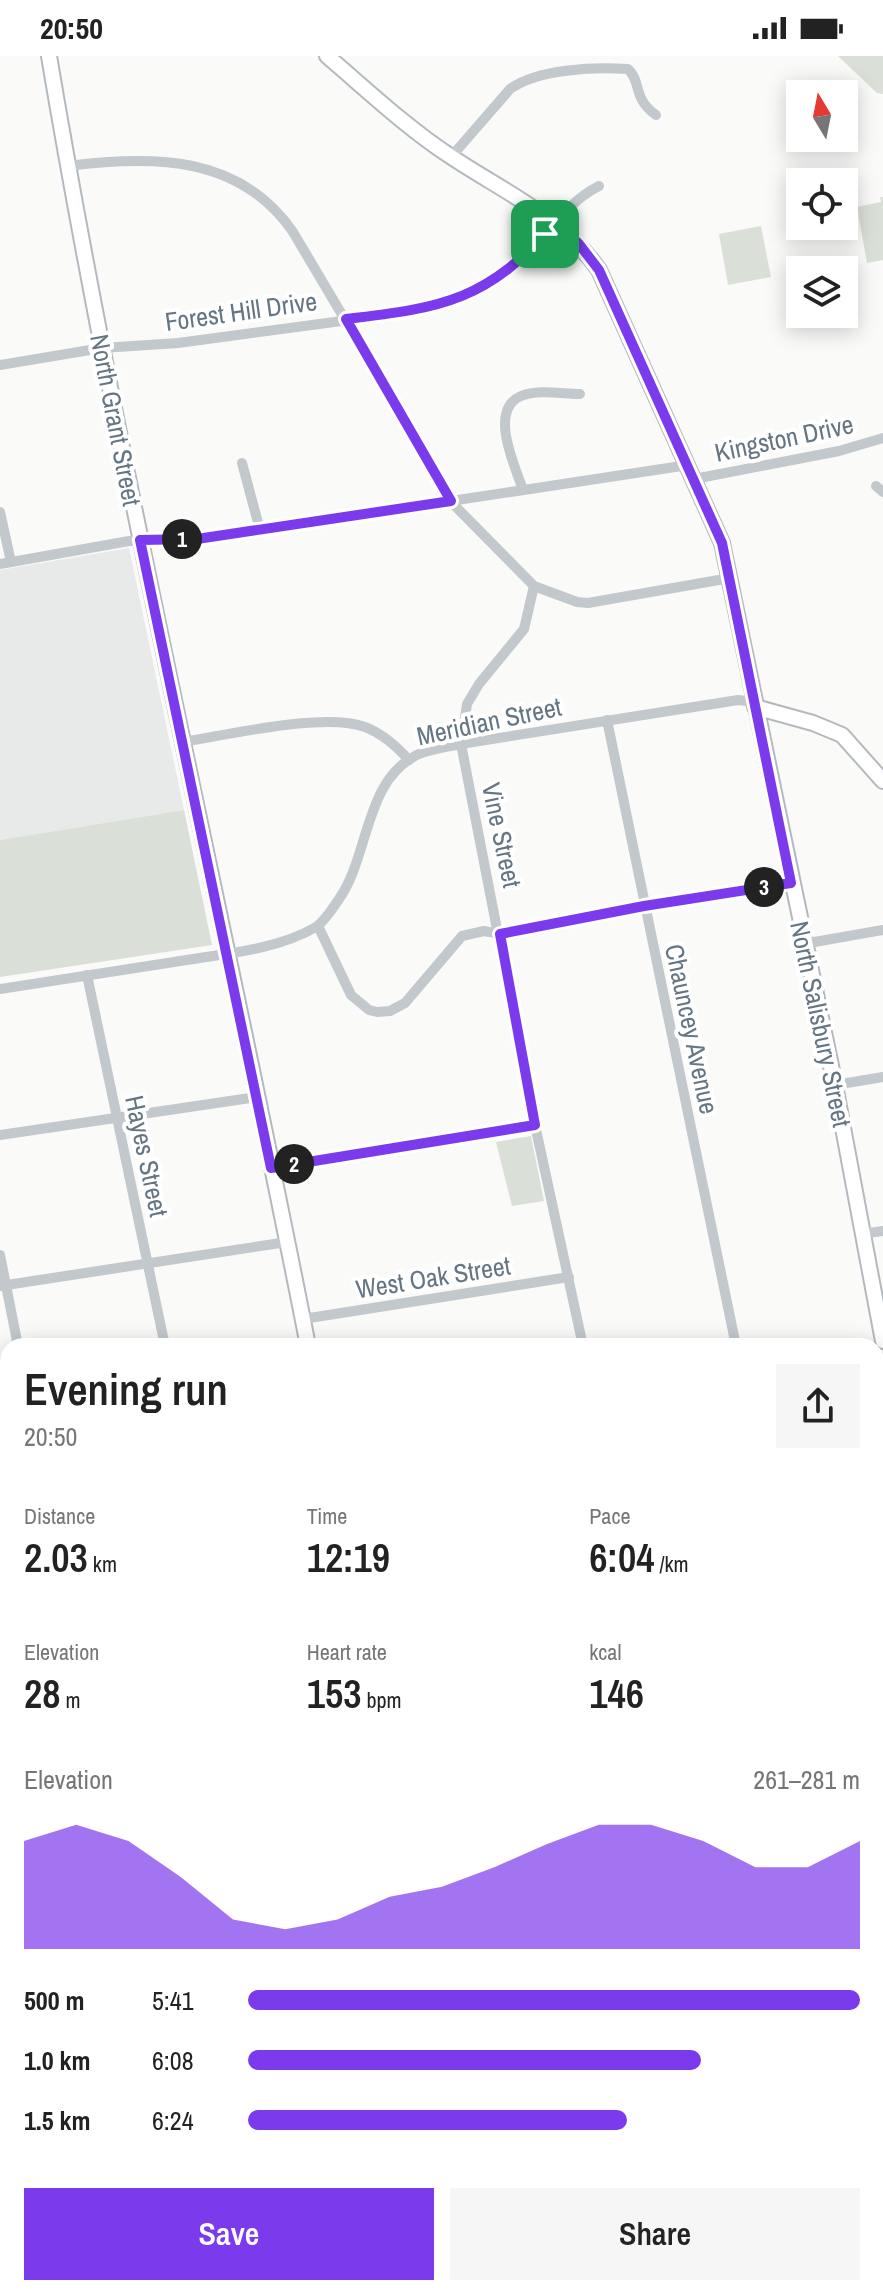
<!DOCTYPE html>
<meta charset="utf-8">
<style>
body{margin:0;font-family:"Archivo Narrow",sans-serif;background:#f6f6f6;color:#222;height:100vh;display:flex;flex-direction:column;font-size:30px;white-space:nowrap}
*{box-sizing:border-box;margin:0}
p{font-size:26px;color:#767676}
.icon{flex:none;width:44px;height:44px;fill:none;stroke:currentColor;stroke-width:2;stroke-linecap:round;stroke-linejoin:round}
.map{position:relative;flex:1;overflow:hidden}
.sheet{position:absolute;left:0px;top:1282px;width:884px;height:958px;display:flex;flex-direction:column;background:#fff;border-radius:24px 24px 0 0;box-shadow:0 4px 20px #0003}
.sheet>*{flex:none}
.needle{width:52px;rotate:350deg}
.fabs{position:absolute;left:786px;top:24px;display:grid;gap:16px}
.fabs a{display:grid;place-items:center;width:72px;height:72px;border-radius:0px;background:#fff;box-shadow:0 4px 20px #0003;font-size:40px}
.pin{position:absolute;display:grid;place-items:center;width:68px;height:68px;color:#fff;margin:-34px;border-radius:16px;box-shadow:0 4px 12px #0006}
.km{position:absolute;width:40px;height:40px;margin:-20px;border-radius:50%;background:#222;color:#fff;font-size:22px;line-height:40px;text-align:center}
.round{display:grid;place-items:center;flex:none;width:84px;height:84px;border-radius:0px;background:#f6f6f6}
.overview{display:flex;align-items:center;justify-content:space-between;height:136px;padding:0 24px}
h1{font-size:44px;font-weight:600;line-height:60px}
.stats{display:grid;grid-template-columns:repeat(3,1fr);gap:12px;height:136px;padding:8px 24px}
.stats div{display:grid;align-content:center}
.stats b{font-size:40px;font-weight:600}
.stats small{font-size:22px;font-weight:400}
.stats p{font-size:22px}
.chart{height:224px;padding:16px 24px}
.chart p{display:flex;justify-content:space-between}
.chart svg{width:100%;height:144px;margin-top:8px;fill:#7c3aed;opacity:.7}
.primary-button{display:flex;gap:16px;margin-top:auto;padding:16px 24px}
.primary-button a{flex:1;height:92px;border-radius:0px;background:#7c3aed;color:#fff;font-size:32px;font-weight:600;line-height:92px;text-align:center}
.primary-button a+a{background:#f6f6f6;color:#222}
ul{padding:0 24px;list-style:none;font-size:26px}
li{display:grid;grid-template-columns:128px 96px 1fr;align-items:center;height:60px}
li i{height:20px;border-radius:10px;background:#7c3aed}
.status{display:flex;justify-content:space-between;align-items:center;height:56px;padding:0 40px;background:#fff;direction:ltr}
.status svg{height:22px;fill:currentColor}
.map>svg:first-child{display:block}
.built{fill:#e8e9e9}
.green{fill:#dadfd7}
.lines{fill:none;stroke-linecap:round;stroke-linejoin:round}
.secondary-casing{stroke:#b3babf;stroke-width:18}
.primary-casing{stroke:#b5babe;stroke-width:20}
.street{stroke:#c3c8cc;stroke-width:10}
.secondary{stroke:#fff;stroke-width:14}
.primary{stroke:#fff;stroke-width:16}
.route-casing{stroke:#fff;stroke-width:16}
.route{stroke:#7c3aed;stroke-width:10}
.labels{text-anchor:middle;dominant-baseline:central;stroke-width:8;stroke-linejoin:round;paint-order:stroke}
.street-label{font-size:26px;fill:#657683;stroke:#fff}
</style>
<div class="status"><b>20:50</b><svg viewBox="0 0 49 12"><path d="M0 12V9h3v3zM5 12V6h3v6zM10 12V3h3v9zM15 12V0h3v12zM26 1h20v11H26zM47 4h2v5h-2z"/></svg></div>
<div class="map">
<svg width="883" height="2239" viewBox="0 0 883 2239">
<rect width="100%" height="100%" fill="#fafaf8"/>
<g class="built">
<polygon points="129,492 184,754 0,784 0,514"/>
<polygon points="8,1484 8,2232 613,2232 614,2239 0,2239 0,1493"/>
</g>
<g class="green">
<polygon points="838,0 883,0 883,38 877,37"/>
<polygon points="880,141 883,141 883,204 867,207 857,151 881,146"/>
<polygon points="761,170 771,221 728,229 719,178"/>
<polygon points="184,754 212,889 0,921 0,784"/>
<polygon points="531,1080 544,1145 512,1150 496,1086"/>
<polygon points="8,1708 8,1893 0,1903 0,1717"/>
<polygon points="8,1903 8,2093 0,2094 0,1911"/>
<polygon points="86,2232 399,2232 400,2239 88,2239"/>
</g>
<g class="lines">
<g class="secondary-casing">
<g id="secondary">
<path d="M49 0C122 433 224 859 308 1290"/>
<path d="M327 0C367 34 406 71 450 100 504 136 561 160 599 214L722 487 835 1029 883 1285"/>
<polyline points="755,651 813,667 842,679 883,725"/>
<polyline points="876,1321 883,1320"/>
<polyline points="0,1382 8,1381"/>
</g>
</g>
<g class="primary-casing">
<g id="primary">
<polyline points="0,1488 8,1495"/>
<polyline points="0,1506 8,1513"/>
<polyline points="876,1839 883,1839"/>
<polyline points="876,1979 883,1978"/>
</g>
</g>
<g class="street">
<path d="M451 101 510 33C538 13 593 11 628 13 642 26 632 42 656 59"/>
<path d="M68 110C153 99 240 99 293 176L456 451 534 530 577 546 588 547 730 522"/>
<path d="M0 309 102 292 178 287 409 256C452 246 495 231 527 199 551 175 567 146 599 130"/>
<polyline points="242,407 260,474"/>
<polyline points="694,423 839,395 883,382"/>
<polyline points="876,430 883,436"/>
<path d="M523 434C515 410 488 354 521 340 538 333 562 338 580 338"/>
<polyline points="0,456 11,506"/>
<polyline points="0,508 129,485 197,483 260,474 688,409"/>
<polyline points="534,530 524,573 479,628 467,648 461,688 535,1069 583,1290"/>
<polyline points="607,664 736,1290"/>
<path d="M182 686C228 679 324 656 365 671 383 678 396 690 409 704"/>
<polyline points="318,870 351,939 369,954 377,956 390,955 405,947 462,880 484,875 500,878 644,850 791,827"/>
<polyline points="803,888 883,874"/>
<polyline points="87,919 165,1290"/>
<path d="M0 933C58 924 116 915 174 906 220 898 275 895 316 871 325 865 333 852 339 843 370 799 364 723 419 698 432 693 447 691 461 688L738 644 747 645 755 651"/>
<polyline points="835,1029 883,1021"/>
<polyline points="0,1079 257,1041"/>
<polyline points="271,1112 535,1069"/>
<polyline points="862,1178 883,1175"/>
<polyline points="0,1199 18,1290"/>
<polyline points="0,1230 287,1186"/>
<polyline points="303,1263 569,1221"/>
<polyline points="876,1477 883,1476"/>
<polyline points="876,1635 883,1634"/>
<polyline points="876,2098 883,2124"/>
<polyline points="65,2232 69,2239"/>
<polyline points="484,2232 485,2239"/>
<polyline points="626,2232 627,2239"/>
<polyline points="773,2232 774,2239"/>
<polyline points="18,2239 58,2232"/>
</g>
<use href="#secondary" class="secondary"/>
<use href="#primary" class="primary"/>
</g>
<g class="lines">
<g class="route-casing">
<path id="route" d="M555 166 579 188 599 214 722 487 791 827 644 850 500 878 535 1069 271 1112 140 484 197 483 451 445 346 263C443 252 490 244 555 166Z"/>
</g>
<use href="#route" class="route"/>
</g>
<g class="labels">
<g class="street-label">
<text transform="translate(241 255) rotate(-8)">Forest Hill Drive</text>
<text transform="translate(116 364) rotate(79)">North Grant Street</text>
<text transform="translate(784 382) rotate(-12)">Kingston Drive</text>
<text transform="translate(489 665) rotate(-12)">Meridian Street</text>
<text transform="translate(502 779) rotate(78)">Vine Street</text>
<text transform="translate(821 968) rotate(78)">North Salisbury Street</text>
<text transform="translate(692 973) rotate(78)">Chauncey Avenue</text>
<text transform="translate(147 1100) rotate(78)">Hayes Street</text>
<text transform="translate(433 1221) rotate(-9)">West Oak Street</text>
</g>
</g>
</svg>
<div class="fabs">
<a><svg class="needle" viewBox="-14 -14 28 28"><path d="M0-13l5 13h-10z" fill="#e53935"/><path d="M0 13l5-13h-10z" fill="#767676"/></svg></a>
<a><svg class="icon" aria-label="locate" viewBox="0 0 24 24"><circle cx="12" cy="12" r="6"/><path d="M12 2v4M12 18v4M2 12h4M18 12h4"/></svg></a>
<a><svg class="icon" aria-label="layers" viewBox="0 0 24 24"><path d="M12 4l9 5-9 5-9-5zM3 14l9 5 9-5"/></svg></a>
</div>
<div class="pin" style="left:545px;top:178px;background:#1e9e55"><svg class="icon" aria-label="arrive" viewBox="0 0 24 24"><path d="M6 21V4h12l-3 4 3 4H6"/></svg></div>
<b class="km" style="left:182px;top:483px">1</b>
<b class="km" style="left:294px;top:1108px">2</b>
<b class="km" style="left:764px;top:831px">3</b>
<section class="sheet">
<div class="overview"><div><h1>Evening run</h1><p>20:50</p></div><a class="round"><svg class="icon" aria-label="share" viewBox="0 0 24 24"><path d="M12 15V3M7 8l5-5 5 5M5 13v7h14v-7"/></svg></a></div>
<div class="stats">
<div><p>Distance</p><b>2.03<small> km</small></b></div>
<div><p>Time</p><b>12:19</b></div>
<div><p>Pace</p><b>6:04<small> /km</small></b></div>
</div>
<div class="stats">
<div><p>Elevation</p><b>28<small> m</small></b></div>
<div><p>Heart rate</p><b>153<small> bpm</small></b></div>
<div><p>kcal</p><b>146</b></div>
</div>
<div class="chart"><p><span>Elevation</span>261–281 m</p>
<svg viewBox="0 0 160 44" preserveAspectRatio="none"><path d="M0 44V11L10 6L20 11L30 22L40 35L50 38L60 35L70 28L80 25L90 19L100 12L110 6L120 6L130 11L140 19L150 19L160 11V44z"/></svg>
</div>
<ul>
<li><b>500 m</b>5:41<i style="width:100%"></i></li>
<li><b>1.0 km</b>6:08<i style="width:74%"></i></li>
<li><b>1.5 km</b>6:24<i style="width:62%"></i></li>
</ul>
<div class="primary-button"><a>Save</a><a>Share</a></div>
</section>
</div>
